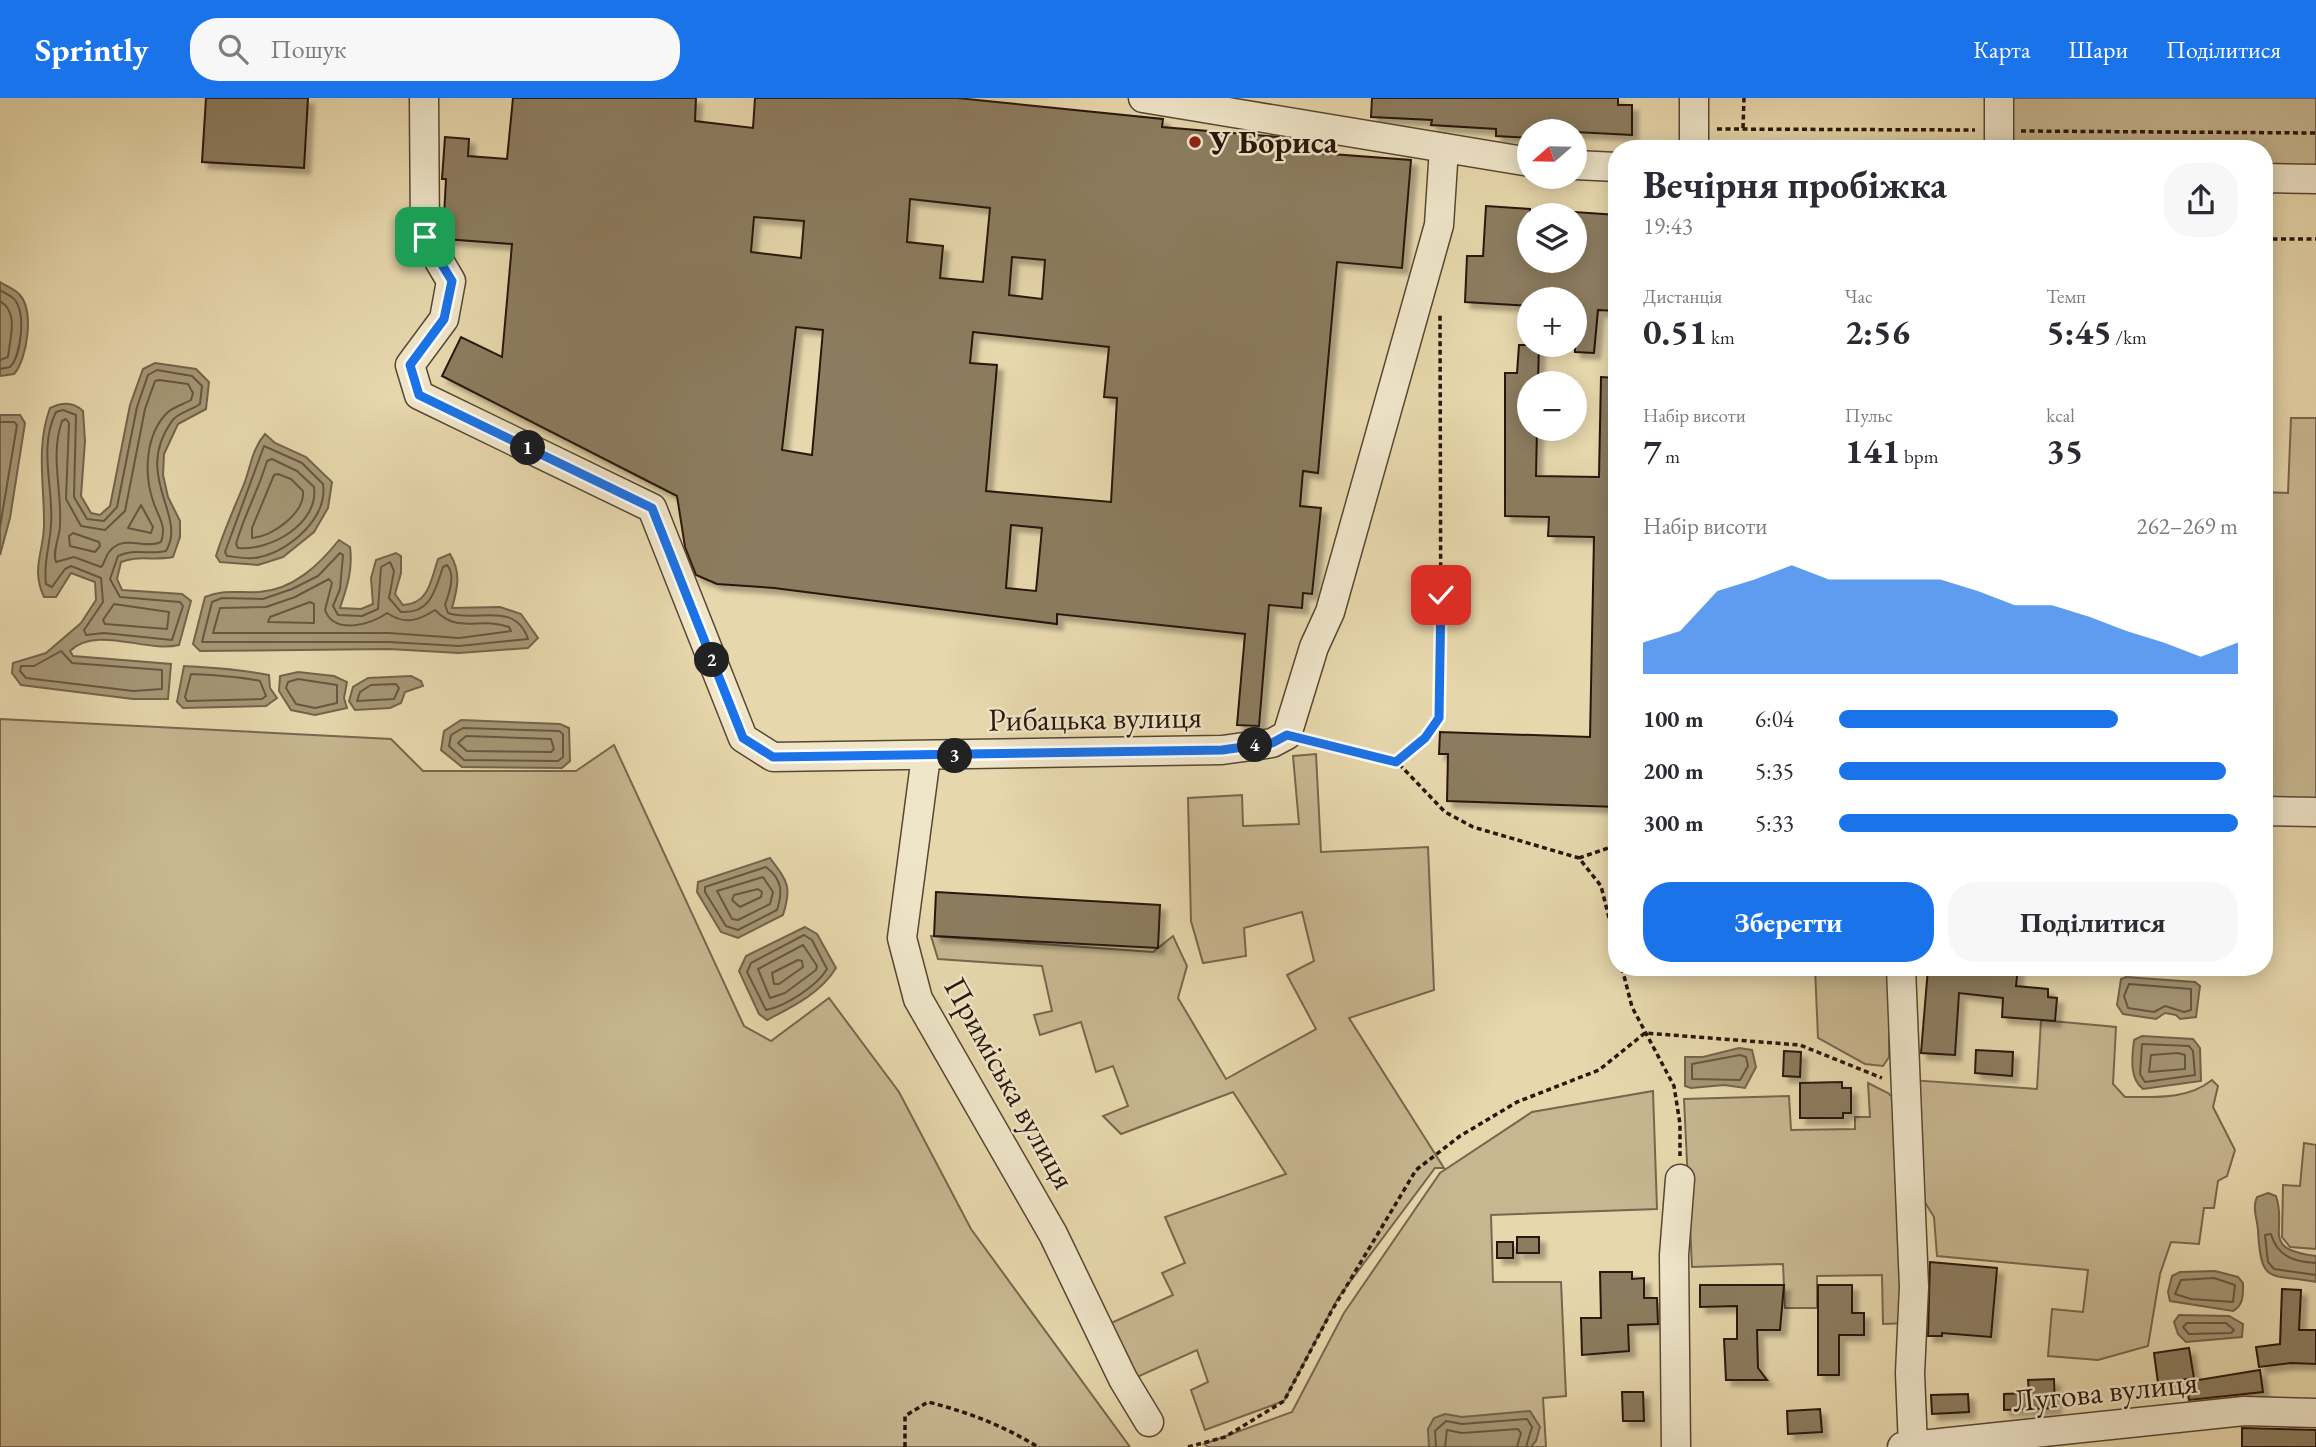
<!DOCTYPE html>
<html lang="uk">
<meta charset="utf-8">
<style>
body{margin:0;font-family:"EB Garamond",serif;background:#f7f7f7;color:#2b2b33;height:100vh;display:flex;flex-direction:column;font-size:26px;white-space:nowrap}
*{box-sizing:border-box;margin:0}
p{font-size:23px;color:#7c7c81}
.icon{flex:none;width:38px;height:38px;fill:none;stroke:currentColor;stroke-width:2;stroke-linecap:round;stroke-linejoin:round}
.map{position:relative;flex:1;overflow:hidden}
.panel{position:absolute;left:1608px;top:42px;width:665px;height:836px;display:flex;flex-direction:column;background:#fff;border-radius:28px;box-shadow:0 4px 18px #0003}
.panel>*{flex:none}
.needle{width:46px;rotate:250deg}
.buttons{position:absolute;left:1517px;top:21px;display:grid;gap:14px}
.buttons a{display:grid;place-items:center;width:70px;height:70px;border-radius:50%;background:#fff;box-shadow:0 4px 18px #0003;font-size:35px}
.pin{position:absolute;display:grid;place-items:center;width:60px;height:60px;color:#fff;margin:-30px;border-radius:14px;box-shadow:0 4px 10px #0006}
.km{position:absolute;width:35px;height:35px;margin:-18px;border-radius:50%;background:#222;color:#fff;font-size:19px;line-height:35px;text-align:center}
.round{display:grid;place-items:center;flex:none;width:74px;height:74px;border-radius:28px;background:#f7f7f7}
.summary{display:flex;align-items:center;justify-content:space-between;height:119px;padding:0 35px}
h1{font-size:38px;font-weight:700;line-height:52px}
.metrics{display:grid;grid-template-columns:repeat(3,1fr);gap:10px;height:119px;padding:7px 35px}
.metrics div{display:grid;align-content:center}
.metrics b{font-size:35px;font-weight:700}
.metrics small{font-size:19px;font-weight:400}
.metrics p{font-size:19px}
.chart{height:196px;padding:14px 35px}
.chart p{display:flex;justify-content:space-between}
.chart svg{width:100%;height:126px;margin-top:7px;fill:#1a73e8;opacity:.7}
.cta{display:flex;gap:14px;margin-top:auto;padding:14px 35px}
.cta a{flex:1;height:80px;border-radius:28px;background:#1a73e8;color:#fff;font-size:28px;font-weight:700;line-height:80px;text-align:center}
.cta a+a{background:#f7f7f7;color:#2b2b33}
ul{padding:0 35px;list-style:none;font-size:23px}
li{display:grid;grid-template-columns:112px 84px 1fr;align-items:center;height:52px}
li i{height:18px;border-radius:9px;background:#1a73e8}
header{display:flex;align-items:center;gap:42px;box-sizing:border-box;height:98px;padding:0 35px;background:#1a73e8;color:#fff}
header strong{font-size:33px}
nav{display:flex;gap:38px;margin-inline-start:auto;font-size:24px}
.search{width:490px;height:63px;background:#f7f7f7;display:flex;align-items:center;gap:18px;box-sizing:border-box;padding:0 24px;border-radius:28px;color:#7c7c81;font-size:26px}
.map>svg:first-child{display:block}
.green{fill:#c7b690;stroke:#78664d;stroke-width:2}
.water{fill:#a69675;stroke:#74634a;stroke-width:2}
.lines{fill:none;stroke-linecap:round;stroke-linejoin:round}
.shore{stroke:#685640;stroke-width:2}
.building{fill:#8c7b5e;stroke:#29170a;stroke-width:2;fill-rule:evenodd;filter:url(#shadow)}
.minor-casing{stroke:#584732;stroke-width:31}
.path{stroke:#29170a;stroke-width:3.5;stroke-dasharray:5 3.5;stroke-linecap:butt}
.minor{stroke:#efe5c9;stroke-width:28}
.route-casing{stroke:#fff;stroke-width:14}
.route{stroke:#1a73e8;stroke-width:9}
.poi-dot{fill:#8f2418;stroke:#efe5c9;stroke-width:2.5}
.labels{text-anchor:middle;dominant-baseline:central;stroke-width:5;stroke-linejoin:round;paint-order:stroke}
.poi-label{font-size:32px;font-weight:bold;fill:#29170a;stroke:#efe5c9;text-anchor:start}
.street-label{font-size:32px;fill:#29170a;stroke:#efe5c9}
</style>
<header>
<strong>Sprintly</strong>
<div class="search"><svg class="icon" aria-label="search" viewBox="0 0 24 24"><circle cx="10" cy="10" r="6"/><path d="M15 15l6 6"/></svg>Пошук</div>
<nav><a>Карта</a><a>Шари</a><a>Поділитися</a></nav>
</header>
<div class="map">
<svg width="2316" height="1349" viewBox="0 0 2316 1349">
<defs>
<filter id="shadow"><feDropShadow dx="6" dy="6" stdDeviation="2" flood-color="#0004"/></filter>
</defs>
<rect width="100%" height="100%" fill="#e7d7ac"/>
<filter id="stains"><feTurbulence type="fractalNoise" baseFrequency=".00286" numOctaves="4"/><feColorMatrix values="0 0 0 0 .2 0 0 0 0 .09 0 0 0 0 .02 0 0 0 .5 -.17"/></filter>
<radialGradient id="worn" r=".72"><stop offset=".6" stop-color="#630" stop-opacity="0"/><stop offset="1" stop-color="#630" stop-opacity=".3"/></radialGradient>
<g class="green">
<polygon points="1999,0 2316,0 2316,81 2265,80 2264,51 1999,51"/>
<polygon points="2291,320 2316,320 2316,706 2265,705 2264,394 2288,395"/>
<polygon points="0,621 391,641 423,673 576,673 614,647 744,928 771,943 829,900 899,994 971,1131 1130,1349 0,1349"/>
<polygon points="1316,656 1321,754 1428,749 1434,892 1349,920 1444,1070 1435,1070 1338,1200 1284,1303 1205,1332 1191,1292 1208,1284 1197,1252 1135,1280 1109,1226 1173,1197 1162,1175 1185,1165 1165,1119 1286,1076 1233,994 1121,1036 1103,1018 1128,1008 1113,968 1096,974 1081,924 1040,937 1034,917 1052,913 1042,868 938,861 931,838 1153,854 1173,838 1187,868 1178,900 1226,981 1316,931 1287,877 1314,863 1302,814 1244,830 1246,858 1203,865 1191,823 1188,700 1242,697 1243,728 1299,726 1293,658"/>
<polygon points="1815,870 1889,870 1889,959 1883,968 1865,966 1818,940"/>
<path d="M2041 922 2116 929 2113 986 2125 999C2155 999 2187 1002 2212 982L2218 988 2213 1009 2235 1052 2227 1078 2218 1083 2214 1110H2204L2199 1146 2171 1144 2160 1176 2148 1248 2098 1262 2048 1258 2052 1211 2083 1214 2088 1172 1937 1158 1934 1119 1921 1098 1911 982 2037 991Z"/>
<polygon points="1868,985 1888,995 1900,1006 1908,1225 1883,1226 1882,1177 1817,1178 1817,1210 1785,1210 1783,1166 1692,1169 1684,1001 1789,998 1791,1032 1855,1031 1855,1019 1870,1019"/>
<polygon points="1653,993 1657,1111 1491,1117 1493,1184 1561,1184 1566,1298 1543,1300 1546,1349 1208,1349 1204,1346 1292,1314 1344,1215 1440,1075 1532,1014"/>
<polygon points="2304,1045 2316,1047 2316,1151 2290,1149 2282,1139 2283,1087 2300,1088"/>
</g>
<g class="water">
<path d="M0 184C6 188 15 191 19 196 35 212 27 262 14 276L0 278Z"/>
<path d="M155 265 196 271 209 284 206 311 178 326 164 356 163 377 168 399 180 423V439L173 459C153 463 137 457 121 464L117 481 122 492 182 496 191 503 179 547C147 555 96 527 70 553L73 558 171 566 168 601H133L21 587 12 575 13 565 46 555 81 525 96 502 95 484 71 475 56 499H44C30 469 45 453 44 424 44 384 36 348 50 310 62 304 73 303 83 313L85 343 81 398 91 415 100 417 110 408 130 307 143 271Z"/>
<polygon points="0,317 20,317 25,325 10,420 0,457"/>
<path d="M265 336 275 345 306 359 332 384 328 410 314 434 283 459 258 467 220 464 216 458C224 432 234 411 244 386 251 368 252 351 265 336Z"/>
<path d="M339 442 350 449C353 472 347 489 340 510L361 511 373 506 371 480 376 462 396 455 401 458V475L395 496 403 507C429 506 431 482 438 461L450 456C461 474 458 489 452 510L500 509 521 516 538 540 528 550 459 555 389 551 200 553 193 546 205 499C224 491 239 495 259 494 293 492 319 467 339 442Z"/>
<path d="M184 568C213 570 240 571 269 577L270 590 277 600 266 608 183 610 177 604Z"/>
<polygon points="298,574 334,578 347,584 344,600 347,610 315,617 291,612 279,593 280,578"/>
<polygon points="411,578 421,583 423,588 405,594 401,605 390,610 355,612 349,603 353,589 368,580"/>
<polygon points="461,622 560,626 569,630 570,663 562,670 462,669 441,652 444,633"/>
<path d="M770 760C788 784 792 789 783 817L738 840 721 834 697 794 698 784Z"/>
<path d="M805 829 817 836 836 870C821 895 792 909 767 922L759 916 739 873 746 858Z"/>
<polygon points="2126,879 2195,884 2200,888 2196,919 2180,921 2176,917 2165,915 2156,921 2123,916 2117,907 2121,881"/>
<path d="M2142 938 2193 941 2200 950 2201 983 2143 991C2129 980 2132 959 2134 942Z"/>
<polygon points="1739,950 1752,952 1756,969 1745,990 1724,987 1691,990 1685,988 1685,959 1703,959"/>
<path d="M2268 1095 2276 1098C2288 1132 2259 1151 2316 1158V1184C2269 1175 2261 1188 2258 1132 2257 1120 2252 1110 2257 1099Z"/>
<path d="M2215 1173 2238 1179 2243 1185C2243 1196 2244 1207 2233 1213L2170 1203 2168 1194 2172 1178 2180 1174Z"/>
<polygon points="2179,1217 2229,1218 2243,1226 2242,1239 2186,1244 2178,1236 2174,1224"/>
<polygon points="1530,1313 1540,1329 1536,1343 1531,1349 1429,1349 1428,1331 1434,1320 1445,1316 1462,1319"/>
</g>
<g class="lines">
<g class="shore">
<path d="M0 192C4 195 12 198 15 202 26 216 21 258 10 269L0 271"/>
<path d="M0 203C19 214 10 240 8 259L0 262"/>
<path d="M157 272 192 278 202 288 200 306C192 312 177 315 172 323 132 379 188 417 166 453 148 457 135 450 118 458L110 481 120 499 180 504 183 508 172 542 104 535 86 537 84 532 103 504 101 480 71 468 65 471 52 489 46 486C43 464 50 448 51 427 54 390 38 350 56 314L63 312 76 317 74 399 87 421 104 423 117 409 137 309 148 277Z"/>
<path d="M159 282 188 286 193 295 191 302C184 306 173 309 167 315 145 337 144 376 153 403 158 419 167 427 161 444 144 452 124 435 109 454 105 459 105 465 101 469L74 459 56 464C52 453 60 439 60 427 62 392 50 357 62 323L66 321 69 325 66 401 81 428 105 432 125 413 145 311 155 283Z"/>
<polyline points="0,324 14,324 17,327 0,429"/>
<path d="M264 348 302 365 323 386C328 419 291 452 260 459 250 462 237 459 227 458L225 454Z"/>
<path d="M272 361 297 373 314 389C319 426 270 453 238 450L236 446C244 417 259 391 267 363Z"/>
<path d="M278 376 291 381 303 393C305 415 272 439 252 440V430L274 377Z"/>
<polygon points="141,407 153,429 151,435 128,430"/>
<polygon points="73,435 99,444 100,448 95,454 70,448 69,438"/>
<path d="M340 455 343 457 340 491 333 508 338 517 362 518 378 511 381 469 390 464 394 473 389 500 401 514C431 516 435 492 443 469L447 467C456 477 449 495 445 507L448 515C476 525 515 502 528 541L459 548 389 544H202L212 504 222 500 263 501 292 491 318 478Z"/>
<path d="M329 481 332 485 325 512C334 537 371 527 387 515 405 527 418 523 435 512 459 537 479 518 509 529L511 533 459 540 389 535H213L220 510 266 509 295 499Z"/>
<polygon points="310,504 314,506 314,525 268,524 270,519"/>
<polygon points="114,506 169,514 167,531 105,526 103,522"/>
<polygon points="61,553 72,565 162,572 162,591 133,593 26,580 20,573 21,568 34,568"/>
<path d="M191 576C215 577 237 578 260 583L266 598 262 601 187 603 185 599Z"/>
<polygon points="298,581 337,587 337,605 315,610 296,606 286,590 288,584"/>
<polygon points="396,586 399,590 394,601 357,603 360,594 371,587"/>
<polygon points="463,630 559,633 563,636 563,659 558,663 464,662 449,648 451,637"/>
<polygon points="466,638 551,641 554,651 551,654 467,653 458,645"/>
<path d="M766 769C782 781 783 794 777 812L738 832 726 828 705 794V789Z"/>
<polygon points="763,779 773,794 770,806 738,822 732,821 717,793"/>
<polygon points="758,791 762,794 761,799 740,809 732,802 734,797"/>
<path d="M804 837 812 842 827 871C817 888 786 908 766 912L747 874 751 865Z"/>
<polygon points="803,847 817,868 816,872 785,895 770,900 758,871"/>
<polygon points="798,862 802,863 803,869 779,886 774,886 772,875"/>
<polygon points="2129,886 2191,891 2191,912 2184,914 2165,908 2154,914 2128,910 2124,898"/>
<polygon points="2142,946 2189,948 2193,953 2195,977 2145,984 2140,976"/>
<polygon points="2178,955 2185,957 2185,971 2149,974 2151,957"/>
<polygon points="1740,957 1746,959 1748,968 1740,982 1692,981 1692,966"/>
<path d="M2316 1165C2294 1164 2277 1158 2271 1136L2265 1137 2268 1164 2274 1171 2316 1177"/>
<polygon points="2214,1180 2235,1187 2233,1204 2191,1201 2175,1196 2181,1182"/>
<polygon points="2187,1225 2226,1225 2234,1232 2231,1235 2189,1236 2183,1229"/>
<polyline points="1436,1349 1435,1333 1446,1323 1462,1326 1527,1321 1532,1329 1526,1349"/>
<polyline points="1445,1349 1447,1332 1462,1335 1518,1331 1521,1335 1517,1349"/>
</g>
</g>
<g class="building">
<polygon points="206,0 308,0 304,70 202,64"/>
<path d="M513 0H696L695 23 753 30 755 0H957L1163 21 1162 29 1279 39 1278 52 1411 62 1402 170 1337 164 1318 375 1303 373 1300 408 1321 410 1312 496 1303 495 1302 510 1269 507 1259 628 1237 627 1245 536 1057 516V526L774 490 717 486 696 477 685 449 677 398 442 278 461 239 502 259 512 146 445 141 443 136 446 81H442L445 39 469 41 468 58 507 61ZM910 101 990 110 983 184 940 180 943 148 907 144ZM754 119 804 123 801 160 751 154ZM1012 159 1045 162 1042 201 1009 197ZM796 229 823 232 812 357 782 352ZM973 234 1109 249 1104 299 1117 300 1111 404 986 393 997 267 970 265ZM1011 427 1042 430 1036 493 1006 490Z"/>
<polygon points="1372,0 1618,0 1618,7 1632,7 1632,37 1536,32 1530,33 1530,40 1496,38 1496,31 1431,27 1432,22 1371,19"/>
<polygon points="1486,108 1530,111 1530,163 1575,164 1575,114 1617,117 1617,213 1598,212 1594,255 1575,254 1575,201 1530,201 1530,208 1465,204 1467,158 1483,158"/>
<polygon points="1519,247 1539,247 1538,285 1530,285 1530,331 1537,331 1536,378 1599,379 1601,279 1617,280 1617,709 1447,703 1448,656 1439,656 1440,634 1590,639 1594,439 1548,438 1549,419 1505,418 1505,275 1517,275"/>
<polygon points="936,794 1160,807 1158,850 934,838"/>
<polygon points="1928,870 2018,870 2016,888 2048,891 2048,899 2057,900 2055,923 2002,919 2003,900 1959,895 1955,957 1921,955"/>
<polygon points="1976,952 2013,954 2012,978 1975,975"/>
<polygon points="1784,953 1801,954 1800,979 1783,978"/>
<polygon points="1842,984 1842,990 1851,990 1851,1015 1843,1015 1843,1020 1800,1020 1800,985"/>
<rect x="1517" y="1139" width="22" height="16"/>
<rect x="1497" y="1144" width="16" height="16"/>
<polygon points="1930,1164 1997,1170 1991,1239 1942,1235 1942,1238 1928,1238"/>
<polygon points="1600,1174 1632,1174 1632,1181 1644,1180 1644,1200 1657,1200 1658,1226 1628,1227 1629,1253 1582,1257 1581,1220 1601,1220"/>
<polygon points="1700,1187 1784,1187 1780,1232 1757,1232 1758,1270 1767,1282 1726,1282 1724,1241 1737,1241 1737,1208 1700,1209"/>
<polygon points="1818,1187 1852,1187 1852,1215 1864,1215 1864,1237 1839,1237 1839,1277 1818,1277"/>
<polygon points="2282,1191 2301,1192 2299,1232 2316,1232 2316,1266 2291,1265 2259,1269 2256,1249 2280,1246"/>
<polygon points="2189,1250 2194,1280 2158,1285 2154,1255"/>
<polygon points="2260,1272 2263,1294 2189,1302 2186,1284"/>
<polygon points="2054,1281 2055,1310 2004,1312 2004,1296 2029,1295 2028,1282"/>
<polygon points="1622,1294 1643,1294 1644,1323 1623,1323"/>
<polygon points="1968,1296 1969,1314 1932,1316 1931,1297"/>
<polygon points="1820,1311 1822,1334 1788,1336 1787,1313"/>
<polygon points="2242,1330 2316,1332 2316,1349 2242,1349"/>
</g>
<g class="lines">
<g class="minor-casing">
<g id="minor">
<polyline points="424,0 425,139 451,183 444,221 410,267 419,297 652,410 743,640 773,659 1222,652 1272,645 1287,637 1314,549 1330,514 1439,127 1444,50"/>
<polyline points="1143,0 1530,64"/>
<polyline points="1694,51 1694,0"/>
<polyline points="1999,51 1999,0"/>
<polyline points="1575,67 1617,69"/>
<polyline points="2264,80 2316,81"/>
<polyline points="926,658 902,840 918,901 1053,1136 1123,1281 1149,1324"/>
<polyline points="2264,713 2316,714"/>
<polyline points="1901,870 1914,1189 1910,1275 1913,1349"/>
<polyline points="1676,1349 1674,1157 1680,1081"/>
<polyline points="1902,1349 2244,1313 2316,1315"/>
</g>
</g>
<g class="path">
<polyline points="1743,30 1744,0"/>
<polyline points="1717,31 1975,32"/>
<polyline points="2021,33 2316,35"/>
<polyline points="2264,141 2316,141"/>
<polyline points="1309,642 1398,665 1445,714 1473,729 1579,760 1601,788 1617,852"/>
<polyline points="1396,664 1432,632 1441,607 1440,216"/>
<polyline points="1579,760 1617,747"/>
<polyline points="1622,870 1632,909 1674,988 1680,1026 1680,1058"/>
<path d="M905 1349V1318L928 1304C968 1314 1004 1328 1038 1349"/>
<polyline points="1188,1349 1225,1339 1284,1303 1331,1214 1416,1072 1460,1038 1517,1004 1599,972 1645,935 1800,947 1882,980"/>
</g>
<use href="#minor" class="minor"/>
</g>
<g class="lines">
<g class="route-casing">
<polyline id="route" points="425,139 452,183 444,221 410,267 419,297 652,410 743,640 773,659 1222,652 1272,645 1287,637 1396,664 1425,640 1439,620 1441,497"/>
</g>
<use href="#route" class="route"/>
</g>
<circle class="poi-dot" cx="1195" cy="44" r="7"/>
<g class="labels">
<g class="poi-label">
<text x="1209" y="44">У Бориса</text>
</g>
<g class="street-label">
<text transform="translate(1095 620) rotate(-1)">Рибацька вулиця</text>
<text transform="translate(1010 985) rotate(61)">Приміська вулиця</text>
<text transform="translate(2105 1293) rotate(-6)">Лугова вулиця</text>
</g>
</g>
<rect width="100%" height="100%" filter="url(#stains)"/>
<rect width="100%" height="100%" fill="url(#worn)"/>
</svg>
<div class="buttons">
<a><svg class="needle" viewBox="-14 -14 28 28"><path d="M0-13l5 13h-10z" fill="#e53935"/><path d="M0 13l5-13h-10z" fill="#7c7c81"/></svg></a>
<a><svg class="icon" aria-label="layers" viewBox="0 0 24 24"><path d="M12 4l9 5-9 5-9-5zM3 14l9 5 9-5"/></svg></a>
<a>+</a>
<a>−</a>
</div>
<div class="pin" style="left:425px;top:139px;background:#1e9e55"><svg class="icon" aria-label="arrive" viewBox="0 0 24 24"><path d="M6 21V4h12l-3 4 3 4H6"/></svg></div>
<div class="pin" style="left:1441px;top:497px;background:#d93025"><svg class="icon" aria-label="check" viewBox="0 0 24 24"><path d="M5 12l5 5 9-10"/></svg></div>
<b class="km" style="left:528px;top:350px">1</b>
<b class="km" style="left:712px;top:562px">2</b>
<b class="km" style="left:955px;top:658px">3</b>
<b class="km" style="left:1255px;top:647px">4</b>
<section class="panel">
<div class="summary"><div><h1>Вечірня пробіжка</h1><p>19:43</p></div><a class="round"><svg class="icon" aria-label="share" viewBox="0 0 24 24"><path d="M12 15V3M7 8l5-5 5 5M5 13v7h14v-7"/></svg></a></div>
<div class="metrics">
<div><p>Дистанція</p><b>0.51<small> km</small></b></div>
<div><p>Час</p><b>2:56</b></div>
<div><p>Темп</p><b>5:45<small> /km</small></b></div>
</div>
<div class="metrics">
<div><p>Набір висоти</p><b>7<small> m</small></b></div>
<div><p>Пульс</p><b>141<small> bpm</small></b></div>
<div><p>kcal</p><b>35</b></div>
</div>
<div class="chart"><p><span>Набір висоти</span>262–269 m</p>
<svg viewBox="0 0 160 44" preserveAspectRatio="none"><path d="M0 44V33L10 29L20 15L30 11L40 6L50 11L60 11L70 11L80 11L90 15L100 20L110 20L120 24L130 29L140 33L150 38L160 33V44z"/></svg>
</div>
<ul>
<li><b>100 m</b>6:04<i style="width:70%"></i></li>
<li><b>200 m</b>5:35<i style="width:97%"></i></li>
<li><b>300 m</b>5:33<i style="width:100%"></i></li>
</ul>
<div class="cta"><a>Зберегти</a><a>Поділитися</a></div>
</section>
</div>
